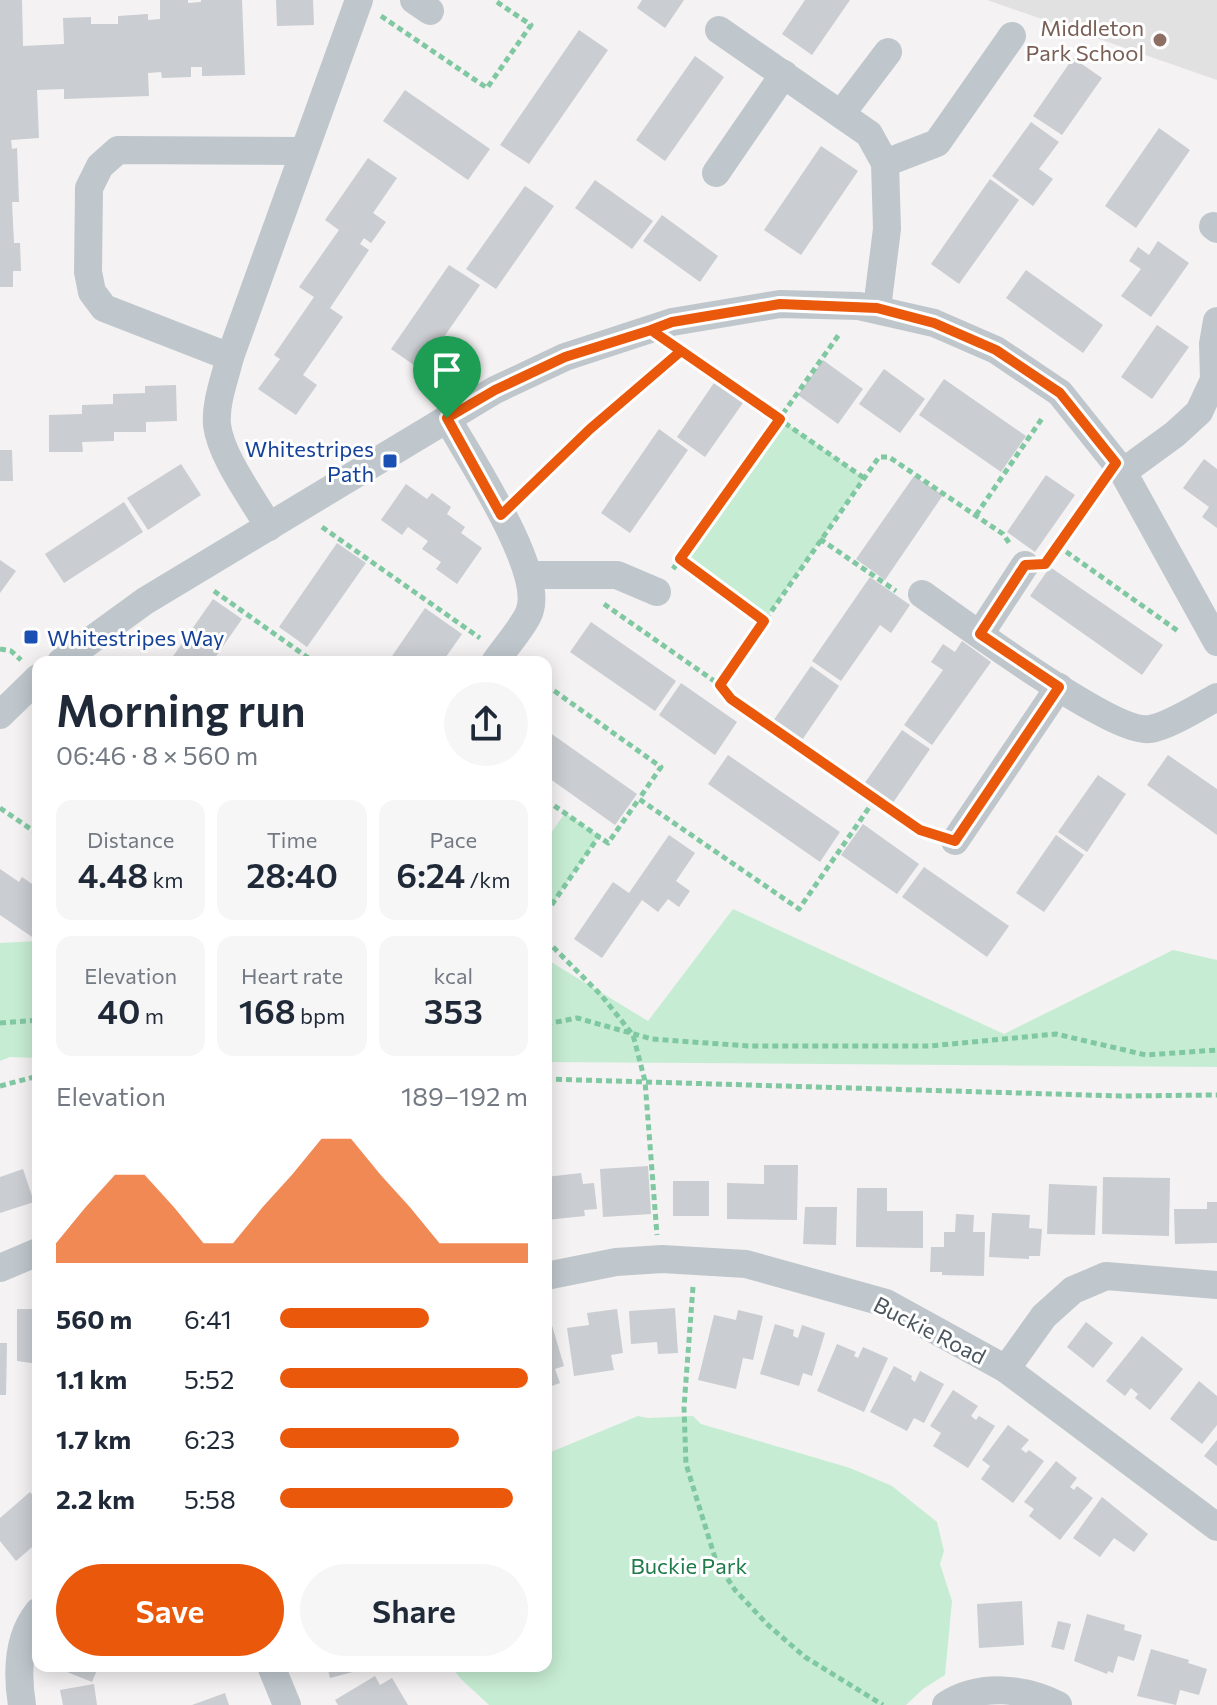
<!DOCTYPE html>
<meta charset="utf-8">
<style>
body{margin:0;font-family:Commissioner,sans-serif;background:#f6f6f7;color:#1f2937;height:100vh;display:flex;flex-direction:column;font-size:30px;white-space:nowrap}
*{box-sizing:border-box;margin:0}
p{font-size:26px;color:#747a83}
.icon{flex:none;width:44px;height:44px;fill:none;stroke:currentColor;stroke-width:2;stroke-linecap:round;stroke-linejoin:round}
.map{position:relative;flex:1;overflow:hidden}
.details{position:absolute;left:32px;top:656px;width:520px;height:1016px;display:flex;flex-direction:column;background:#fff;border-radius:16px;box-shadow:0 4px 20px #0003}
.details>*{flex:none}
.pin{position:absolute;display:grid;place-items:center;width:68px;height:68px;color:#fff;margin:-82px -34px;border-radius:50% 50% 50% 0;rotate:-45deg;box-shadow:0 0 8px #0007}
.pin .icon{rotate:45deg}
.round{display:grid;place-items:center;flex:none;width:84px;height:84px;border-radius:42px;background:#f6f6f7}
.summary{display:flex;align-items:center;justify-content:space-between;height:136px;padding:0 24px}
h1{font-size:44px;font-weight:600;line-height:60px}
.figures{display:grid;grid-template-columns:repeat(3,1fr);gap:12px;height:136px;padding:8px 24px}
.figures div{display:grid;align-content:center;border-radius:16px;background:#f6f6f7;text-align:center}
.figures b{font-size:34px;font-weight:600}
.figures small{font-size:22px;font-weight:400}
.figures p{font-size:22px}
.chart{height:224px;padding:16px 24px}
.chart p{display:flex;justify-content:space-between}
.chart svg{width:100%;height:144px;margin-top:8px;fill:#ea580c;opacity:.7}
.primary-button{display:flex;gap:16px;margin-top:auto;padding:16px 24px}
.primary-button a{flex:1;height:92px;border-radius:48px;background:#ea580c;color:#fff;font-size:32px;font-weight:600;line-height:92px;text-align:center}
.primary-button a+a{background:#f6f6f7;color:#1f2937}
ul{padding:0 24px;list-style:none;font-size:26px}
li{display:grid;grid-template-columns:128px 96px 1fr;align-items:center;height:60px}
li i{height:20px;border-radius:10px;background:#ea580c}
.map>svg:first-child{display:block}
.education{fill:#e2e1e2}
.green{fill:#c6edd3}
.building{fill:#cacdd1}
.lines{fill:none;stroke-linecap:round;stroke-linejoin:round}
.path{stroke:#80c8a2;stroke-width:5;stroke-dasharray:6 4;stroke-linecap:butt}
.street{stroke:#bfc7cd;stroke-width:28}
.route-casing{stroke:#fff;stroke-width:16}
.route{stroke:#ea580c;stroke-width:10}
.education-dot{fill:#8d6e63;stroke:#fff;stroke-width:3}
.transit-dot{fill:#1a4fb4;stroke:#fff;stroke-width:3}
.labels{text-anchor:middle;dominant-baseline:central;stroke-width:6;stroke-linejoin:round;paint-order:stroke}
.education-label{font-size:22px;fill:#785e54;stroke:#fff;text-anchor:end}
.transit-label{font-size:22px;fill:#164399;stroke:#fff;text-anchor:end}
.street-label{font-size:22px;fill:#4b565e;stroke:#fff}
.park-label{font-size:22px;fill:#207b4a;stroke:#fff}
</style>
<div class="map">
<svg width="1217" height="1705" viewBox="0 0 1217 1705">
<rect width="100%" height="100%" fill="#f4f2f2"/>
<polygon class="education" points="987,0 1217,0 1217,80"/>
<g class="green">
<polygon points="780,419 864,478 764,621 680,559"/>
<polygon points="565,813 599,836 546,913 546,840"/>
<polygon points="733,909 1004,1034 1173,950 1217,960 1217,1067 546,1062 546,959 648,1021"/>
<polygon points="38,941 38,1058 10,1057 0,1061 0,943"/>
<polygon points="638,1416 648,1418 693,1416 701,1424 850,1468 892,1486 937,1522 944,1551 940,1564 952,1601 945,1675 923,1689 906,1705 489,1705 461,1679 451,1666 546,1666 546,1454"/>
</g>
<g class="building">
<polygon points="0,0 22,0 23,46 64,44 63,18 91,17 91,24 118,24 118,16 148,14 148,20 160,19 160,0 188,0 188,3 201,2 201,0 242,0 245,75 202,76 202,67 191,67 191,77 162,78 161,72 148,73 149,96 64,99 64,89 37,90 39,138 11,140 12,149 17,148 19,202 12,202 14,243 20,243 21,271 13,271 13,287 0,287"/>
<polygon points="276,0 313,0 314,25 277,26"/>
<polygon points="642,0 684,0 665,28 637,8"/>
<polygon points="805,0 850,0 812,55 782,34"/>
<polygon points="579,30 608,50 529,164 500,145"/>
<polygon points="695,56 724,77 665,161 636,140"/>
<polygon points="1073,58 1102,78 1062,135 1033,116"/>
<polygon points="405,90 490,149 468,180 383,121"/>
<polygon points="1031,122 1059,142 1039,169 1053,179 1033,206 992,176"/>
<polygon points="1159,128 1190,150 1136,228 1105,206"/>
<polygon points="821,146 858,171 801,255 764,230"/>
<polygon points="368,158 397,178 373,213 386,222 371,243 364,238 360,244 369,250 330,308 343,317 303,375 317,385 296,415 258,389 280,359 274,355 314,297 299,287 339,230 325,220"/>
<polygon points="990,179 1019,200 959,284 931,264"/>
<polygon points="595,180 653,221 632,249 575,208"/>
<polygon points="525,186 554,206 496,289 466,269"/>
<polygon points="662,215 718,256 700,282 643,241"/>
<polygon points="1158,241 1189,263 1151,317 1121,296 1141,269 1129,261 1138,247 1149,255"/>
<polygon points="449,265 480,285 421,370 391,349"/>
<polygon points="1026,270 1103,325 1083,353 1006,298"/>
<polygon points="1157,325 1189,347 1152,399 1121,377"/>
<polygon points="823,360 863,389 838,424 798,395"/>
<polygon points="884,369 925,399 900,433 859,404"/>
<polygon points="944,379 1026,436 1001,472 919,415"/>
<polygon points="716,380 745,400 705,457 677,437"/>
<polygon points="176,385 177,421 146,422 146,432 114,432 114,441 82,442 83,452 49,452 49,415 82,414 82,405 113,404 113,394 145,393 145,386"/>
<polygon points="659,429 688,450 630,533 601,513"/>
<polygon points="0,450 12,450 13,481 0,481"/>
<polygon points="1204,459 1217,469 1217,528 1202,517 1209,507 1183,488"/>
<polygon points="181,464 201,495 148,530 127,498"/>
<polygon points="1046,475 1075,495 1035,552 1007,532"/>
<polygon points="914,476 943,495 885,580 856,559"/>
<polygon points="406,484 427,499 432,493 451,507 447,514 465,527 461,533 482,548 457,584 436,569 441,562 422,549 428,541 408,527 402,535 381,520"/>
<polygon points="124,502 143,532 64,583 45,554"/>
<polygon points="337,543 366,563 307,647 279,627"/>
<polygon points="0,560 16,571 0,593"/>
<polygon points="1050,567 1163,645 1142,675 1030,596"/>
<polygon points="870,577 910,605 891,633 880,625 841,681 812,661"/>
<polygon points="213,599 242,619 212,662 169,662"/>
<polygon points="425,608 462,634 448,654 442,662 388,662"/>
<polygon points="591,622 676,681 655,711 570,652"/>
<polygon points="962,641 991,662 932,745 904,725 943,670 931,662 943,644 955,652"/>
<polygon points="811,666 839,686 800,743 771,724"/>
<polygon points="681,683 737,722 715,755 659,715"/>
<polygon points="546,730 637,794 615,825 546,776"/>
<polygon points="902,730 930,749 890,807 862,787"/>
<polygon points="728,755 840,832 820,862 708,784"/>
<polygon points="1168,755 1217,789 1217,835 1147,785"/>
<polygon points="1098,775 1126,794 1087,852 1058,832"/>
<polygon points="863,824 919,864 897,894 841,855"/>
<polygon points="669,835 695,853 676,881 690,891 679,907 668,899 658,912 642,900 602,958 574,939 613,882 629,893"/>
<polygon points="1056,835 1084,855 1044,912 1016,893"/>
<polygon points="924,867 1009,926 987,957 902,897"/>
<polygon points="0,869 19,882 22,877 38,888 38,941 0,915"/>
<polygon points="764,1165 798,1165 797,1220 727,1219 727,1183 764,1184"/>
<polygon points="648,1166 651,1214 603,1217 600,1169"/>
<polygon points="23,1169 34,1202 0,1213 0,1177"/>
<polygon points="581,1173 583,1184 594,1183 597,1209 584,1210 585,1216 546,1220 546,1177"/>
<polygon points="1103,1177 1170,1178 1169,1236 1102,1234"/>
<rect x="673" y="1181" width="36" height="35"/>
<polygon points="1049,1184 1097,1186 1095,1235 1047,1234"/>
<polygon points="857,1188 887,1188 887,1211 923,1211 923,1248 856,1247"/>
<polygon points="1207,1202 1217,1202 1217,1243 1175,1244 1174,1209 1207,1209"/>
<polygon points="805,1207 837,1207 836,1245 803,1244"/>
<polygon points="992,1213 1030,1215 1029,1228 1042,1229 1040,1256 1029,1256 1029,1259 989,1257"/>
<polygon points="956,1214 974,1215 973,1232 985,1232 984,1276 942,1275 942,1272 930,1272 931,1247 944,1247 944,1232 955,1232"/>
<polygon points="675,1308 678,1353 658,1354 657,1342 631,1344 629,1311"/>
<polygon points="17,1309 38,1309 38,1364 17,1361"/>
<polygon points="617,1309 623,1353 611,1355 614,1370 574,1376 567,1328 589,1325 587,1313"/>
<polygon points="738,1310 763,1316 753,1360 743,1358 736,1389 698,1380 714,1315 736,1320"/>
<polygon points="551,1322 564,1366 555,1369 560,1383 546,1388 546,1324"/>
<polygon points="1086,1322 1113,1343 1093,1368 1067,1347"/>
<polygon points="775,1324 794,1330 793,1336 798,1338 802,1325 825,1333 812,1376 803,1373 799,1386 760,1374"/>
<polygon points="1142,1336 1183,1369 1150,1410 1135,1398 1138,1394 1131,1388 1125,1396 1106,1381"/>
<polygon points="0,1343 7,1343 6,1395 0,1395"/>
<polygon points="837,1344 856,1352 854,1356 858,1358 863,1347 888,1358 864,1412 817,1391"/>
<polygon points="894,1366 912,1376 911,1379 915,1382 920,1371 944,1384 924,1423 914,1418 907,1431 870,1412"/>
<polygon points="1199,1381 1217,1396 1217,1425 1202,1444 1170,1419"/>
<polygon points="953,1390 978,1406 971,1416 976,1420 979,1416 995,1426 968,1468 933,1446 941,1433 930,1426"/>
<polygon points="1008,1425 1029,1440 1021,1449 1026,1453 1029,1450 1044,1461 1013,1503 981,1479 990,1466 982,1460"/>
<polygon points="1217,1440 1217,1466 1204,1456"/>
<polygon points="1056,1461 1077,1478 1070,1487 1074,1490 1077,1486 1093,1498 1060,1540 1029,1516 1034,1509 1024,1502"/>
<polygon points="30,1492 38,1501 38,1542 16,1561 0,1541 0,1518"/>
<polygon points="1102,1497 1148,1534 1134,1552 1114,1538 1100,1557 1073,1538"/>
<polygon points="1022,1601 1024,1645 979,1648 977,1604"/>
<polygon points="1087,1614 1125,1625 1124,1630 1142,1635 1134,1661 1118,1656 1113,1673 1108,1671 1107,1674 1074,1661"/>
<polygon points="1058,1621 1071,1624 1064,1650 1051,1647"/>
<polygon points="1151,1649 1189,1660 1188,1663 1207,1669 1199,1695 1180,1690 1176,1705 1137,1696"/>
<polygon points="69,1666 88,1666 97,1670 92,1682 67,1672"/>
<polygon points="327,1666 372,1666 372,1667 330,1678"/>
<polygon points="375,1676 380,1685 392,1678 408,1705 338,1705 335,1700"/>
<polygon points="94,1684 97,1705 63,1705 60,1690"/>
<polygon points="225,1693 229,1705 192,1705"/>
</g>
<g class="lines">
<g class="path">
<polyline points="381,16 487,88 531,25 494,0"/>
<polyline points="678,349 864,478"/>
<polyline points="522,495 590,429 681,351"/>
<polyline points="976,515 1043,417"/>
<polyline points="322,527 480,638"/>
<polyline points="820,539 896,591"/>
<polyline points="1058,546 1178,631"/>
<polyline points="1050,558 1099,487"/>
<polyline points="680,559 764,621"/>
<polyline points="673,569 840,333"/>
<polyline points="214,591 314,662"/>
<polyline points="604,604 720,685 731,699 920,830 932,834"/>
<polyline points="0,649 11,651 21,660"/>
<polyline points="546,685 661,767 639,799"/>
<polyline points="720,685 879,457 889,457 1003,534 1010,544"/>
<polyline points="546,800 608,843 639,799 799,909 875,799"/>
<polyline points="0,808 38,834"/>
<polyline points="546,913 599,836"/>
<polyline points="546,940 601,995 633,1035 645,1081 657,1235"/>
<polyline points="0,1023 38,1020"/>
<polyline points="546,1024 577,1018 652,1039 748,1046 930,1046 1056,1034 1146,1055 1217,1050"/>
<polyline points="546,1079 1121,1096 1217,1095"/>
<polyline points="0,1086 38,1076"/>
<polyline points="693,1287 684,1407 686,1464 716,1561 735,1590 768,1625 805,1657 883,1705"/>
</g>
<g class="street">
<polyline points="414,0 430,11"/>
<polyline points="719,30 869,134 885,163 887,229 877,308"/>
<polyline points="841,114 888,52"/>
<polyline points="885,163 937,143 1012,36"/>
<polyline points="716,173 784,74"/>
<polyline points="1213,226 1217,229"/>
<polyline points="1217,321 1213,344 1214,380 1217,383"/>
<polyline points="230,357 104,308 92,292 88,272 89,188 100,166 118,150 303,151"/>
<path d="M447 418C470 459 543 568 530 610 527 622 503 650 495 662"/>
<polyline points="1123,472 1175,434 1199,412 1214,380"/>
<path d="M269 527C253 499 221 457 217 425 215 403 225 378 230 357L359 0"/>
<polyline points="530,575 617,575 657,592"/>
<path d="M922 594C959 620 1114 735 1150 729 1167 727 1201 706 1217 697"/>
<polyline points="980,634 1025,565"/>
<polyline points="61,662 145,601 495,390 565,357 672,322 780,304 859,306 934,323 996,350 1060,393 1123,472 1217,642"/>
<polyline points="0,715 38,678"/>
<polyline points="955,841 1059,687"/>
<polyline points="0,1268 38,1252"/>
<polyline points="546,1276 616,1262 662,1259 746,1264 886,1303 1006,1369 1217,1527"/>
<polyline points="1006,1369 1044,1316 1073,1290 1106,1276 1217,1285"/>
<polyline points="271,1666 287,1705"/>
<path d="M22 1705C17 1674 17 1638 38 1612"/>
<path d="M946 1705C980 1683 1024 1688 1058 1705"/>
</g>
</g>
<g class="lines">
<g class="route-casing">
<polyline id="route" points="447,418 495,390 565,357 651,330 780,419 680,559 764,621 720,685 731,699 920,830 955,841 1059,687 980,634 1025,565 1045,564 1116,463 1060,393 996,350 934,323 877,308 780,304 672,322 651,330 681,351 590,429 501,515 447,418"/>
</g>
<use href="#route" class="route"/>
</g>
<circle class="education-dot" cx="1160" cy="40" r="8"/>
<g class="transit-dot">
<rect x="382" y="453" width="16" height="16" rx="4"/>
<rect x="23" y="629" width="16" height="16" rx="4"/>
</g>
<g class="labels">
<g class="education-label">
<text x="1144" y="27">Middleton<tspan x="1144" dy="25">Park School</tspan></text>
</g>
<g class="transit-label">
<text x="374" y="448">Whitestripes<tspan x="374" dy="25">Path</tspan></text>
<text x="47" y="637" text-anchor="start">Whitestripes Way</text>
</g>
<g class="street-label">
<text transform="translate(930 1330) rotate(27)">Buckie Road</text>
</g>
<g class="park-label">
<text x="689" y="1565">Buckie Park</text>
</g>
</g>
</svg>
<div class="pin" style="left:447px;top:418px;background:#1e9e55"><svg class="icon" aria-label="arrive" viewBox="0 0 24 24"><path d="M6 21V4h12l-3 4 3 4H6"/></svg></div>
<section class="details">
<div class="summary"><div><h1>Morning run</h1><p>06:46 · 8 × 560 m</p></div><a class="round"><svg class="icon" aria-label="share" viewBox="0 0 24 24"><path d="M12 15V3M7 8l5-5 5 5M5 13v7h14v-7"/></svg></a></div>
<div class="figures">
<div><p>Distance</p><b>4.48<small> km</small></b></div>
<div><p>Time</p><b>28:40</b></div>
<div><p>Pace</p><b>6:24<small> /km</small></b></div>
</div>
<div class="figures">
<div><p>Elevation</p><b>40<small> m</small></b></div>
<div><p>Heart rate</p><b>168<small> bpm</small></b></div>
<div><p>kcal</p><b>353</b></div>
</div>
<div class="chart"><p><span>Elevation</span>189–192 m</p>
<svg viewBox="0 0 160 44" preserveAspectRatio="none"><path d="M0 44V38L10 27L20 17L30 17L40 27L50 38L60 38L70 27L80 17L90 6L100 6L110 17L120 27L130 38L140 38L150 38L160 38V44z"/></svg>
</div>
<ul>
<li><b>560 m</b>6:41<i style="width:60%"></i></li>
<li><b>1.1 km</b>5:52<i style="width:100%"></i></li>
<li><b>1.7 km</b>6:23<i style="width:72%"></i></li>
<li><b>2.2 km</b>5:58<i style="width:94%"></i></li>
</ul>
<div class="primary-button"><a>Save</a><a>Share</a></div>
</section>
</div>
